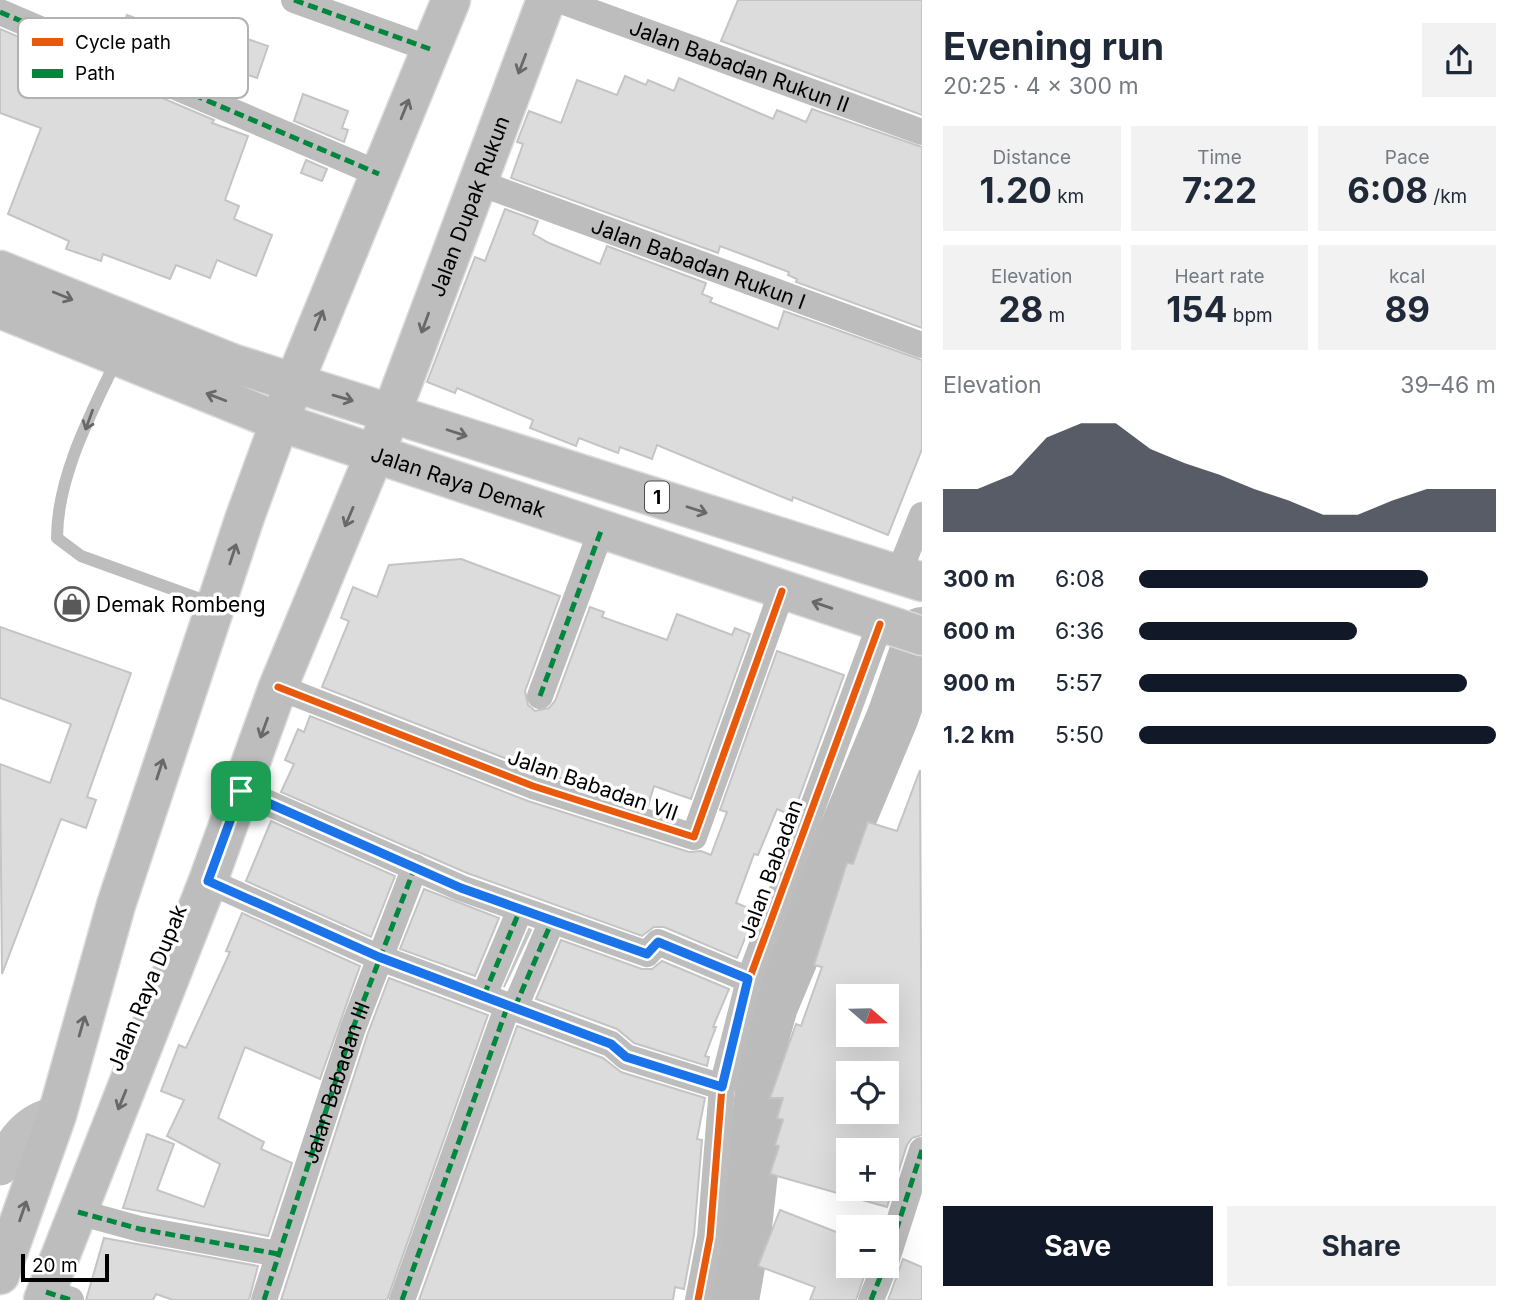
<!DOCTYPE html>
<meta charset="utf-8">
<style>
body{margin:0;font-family:Inter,sans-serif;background:#f2f2f3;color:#1f2937;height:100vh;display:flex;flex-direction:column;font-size:26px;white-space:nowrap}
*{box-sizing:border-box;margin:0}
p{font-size:23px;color:#747a83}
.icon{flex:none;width:38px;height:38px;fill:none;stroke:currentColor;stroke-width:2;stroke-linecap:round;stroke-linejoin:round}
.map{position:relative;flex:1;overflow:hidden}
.sheet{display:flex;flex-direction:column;background:#fff;width:595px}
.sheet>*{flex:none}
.needle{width:46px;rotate:110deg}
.fabs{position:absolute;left:836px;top:984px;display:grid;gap:14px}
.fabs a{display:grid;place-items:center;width:63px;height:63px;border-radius:0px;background:#fff;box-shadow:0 7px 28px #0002;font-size:35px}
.scale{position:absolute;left:21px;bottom:18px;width:88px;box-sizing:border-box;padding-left:7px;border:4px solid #000;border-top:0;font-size:19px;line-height:24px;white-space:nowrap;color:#000;-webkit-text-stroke:5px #fff;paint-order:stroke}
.pin{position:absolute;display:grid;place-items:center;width:60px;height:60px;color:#fff;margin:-30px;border-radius:14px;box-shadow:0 4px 10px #0006}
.round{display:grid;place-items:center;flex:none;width:74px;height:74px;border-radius:0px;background:#f2f2f3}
.head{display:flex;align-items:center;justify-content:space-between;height:119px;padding:0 21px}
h1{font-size:38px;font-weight:700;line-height:52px}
.stats{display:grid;grid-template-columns:repeat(3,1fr);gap:10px;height:119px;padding:7px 21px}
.stats div{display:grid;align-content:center;border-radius:0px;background:#f2f2f3;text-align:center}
.stats b{font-size:35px;font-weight:700}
.stats small{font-size:19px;font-weight:400}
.stats p{font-size:19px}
.chart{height:196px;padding:14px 21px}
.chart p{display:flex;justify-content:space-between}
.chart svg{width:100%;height:126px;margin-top:7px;fill:#111827;opacity:.7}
.button{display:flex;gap:14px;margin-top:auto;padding:14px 21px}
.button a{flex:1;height:80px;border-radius:0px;background:#111827;color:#fff;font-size:28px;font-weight:700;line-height:80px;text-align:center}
.button a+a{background:#f2f2f3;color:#1f2937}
ul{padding:0 21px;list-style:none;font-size:23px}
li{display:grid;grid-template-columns:112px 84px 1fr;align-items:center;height:52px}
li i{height:18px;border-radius:9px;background:#111827}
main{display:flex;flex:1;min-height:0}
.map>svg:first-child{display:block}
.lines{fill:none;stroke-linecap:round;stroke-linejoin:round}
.river{stroke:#bbb;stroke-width:52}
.building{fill:#dcdcdc;stroke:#c4c4c4;stroke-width:2;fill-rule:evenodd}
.primary-casing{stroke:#dbdbdb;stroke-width:41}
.highway-casing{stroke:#dbdbdb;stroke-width:41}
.lane{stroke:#bdbdbd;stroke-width:12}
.street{stroke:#bdbdbd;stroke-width:26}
.secondary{stroke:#c0c0c0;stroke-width:37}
.primary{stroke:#bdbdbd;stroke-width:38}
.highway{stroke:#bdbdbd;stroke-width:38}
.quiet{stroke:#00873e;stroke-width:5;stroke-dasharray:10 5;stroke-linecap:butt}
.cycleway-casing{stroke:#fff;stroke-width:11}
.cycleway{stroke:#e8590c;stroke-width:7}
.oneway{stroke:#686868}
.route-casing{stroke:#fff;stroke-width:14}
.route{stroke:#1a73e8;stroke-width:9}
.labels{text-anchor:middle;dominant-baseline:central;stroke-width:7;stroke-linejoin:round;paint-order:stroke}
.shield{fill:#fff;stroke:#4c4c4c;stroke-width:2}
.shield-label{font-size:19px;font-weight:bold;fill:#000}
.street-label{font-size:21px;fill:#000;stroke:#fff}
.poi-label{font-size:21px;fill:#000;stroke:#fff;text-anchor:start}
.key{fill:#fff;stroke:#b2b2b2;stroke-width:2}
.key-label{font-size:19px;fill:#000}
</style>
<main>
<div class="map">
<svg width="922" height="1300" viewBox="0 0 922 1300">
<rect width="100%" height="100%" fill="#fff"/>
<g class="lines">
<polyline class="river" points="733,1300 746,1227 761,1091 757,1059 772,1006 893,716 922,633"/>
</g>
<g class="building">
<polygon points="738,0 922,0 922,115 721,41"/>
<polygon points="127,15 221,50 227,32 268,46 257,78 233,70 225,91 116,44"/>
<polygon points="0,29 214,120 212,123 248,136 225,200 239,206 234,219 272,235 256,276 217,260 210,278 176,265 170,279 103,254 101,261 66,249 69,241 8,214 41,128 0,113"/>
<polygon points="625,76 646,85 648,80 674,91 679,78 773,119 777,110 806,122 812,109 922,147 922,328 796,282 797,279 788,275 789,272 720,246 718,253 511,178 523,144 517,142 529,111 561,123 577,80 617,95"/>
<polygon points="303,94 348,111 342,128 348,130 344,142 294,121"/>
<polygon points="306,160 327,169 322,181 301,173"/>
<polygon points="505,209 538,221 533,234 549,243 600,264 607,246 706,283 702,294 712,298 710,302 778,329 784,311 922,360 922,449 888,535 793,497 792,501 657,445 652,459 620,447 618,453 579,438 576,446 530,428 533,420 457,388 455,393 427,382 475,257 485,261"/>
<polygon points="461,559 560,596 525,691 528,705 535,711 549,708 555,701 590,607 604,612 602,617 667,640 677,614 732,635 735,628 750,634 691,799 654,786 648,806 538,771 322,687 349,621 341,618 353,587 377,597 389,565"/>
<polygon points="0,627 131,673 87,797 96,800 86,828 61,819 2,974 0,764 50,783 71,724 0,698"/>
<polygon points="777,651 844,675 799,798 791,815 777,809 758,855 754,854 736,903 756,911 737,958 664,927 654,927 642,936 467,873 281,792 294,764 285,760 298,729 304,732 310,716 528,801 689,852 701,851 711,855 727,812 720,810"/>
<path d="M920 770 922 1135 912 1138 907 1145 887 1207 770 1174 779 1146 775 1145 783 1120 777 1118 783 1098H770L796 1024 801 1026 822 967 814 965 847 863 853 864 868 822 897 831ZM849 996H887V1034H849ZM849 1073H887V1111H849ZM849 1150H887V1188H849Z"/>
<polygon points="271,821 395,876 371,937 246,881"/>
<polygon points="424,889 499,918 475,976 400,949"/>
<polygon points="242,913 360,966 320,1079 245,1047 218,1118 264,1142 261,1149 292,1163 268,1236 123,1208 147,1134 174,1144 157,1190 204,1207 220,1164 167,1136 184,1100 161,1091 179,1045 186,1048 230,952 226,951"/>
<polygon points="529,929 531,930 504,987"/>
<polygon points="561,940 642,969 652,969 662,961 729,989 713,1027 716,1027 705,1056 709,1057 707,1066 634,1043 617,1029 536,999"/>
<polygon points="389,978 488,1015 387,1300 281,1300 368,1033"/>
<polygon points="517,1026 603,1058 621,1072 705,1098 697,1139 702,1140 694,1235 684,1289 675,1287 673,1300 419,1300"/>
<polygon points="780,1210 849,1237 849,1265 868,1265 856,1300 810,1300 815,1287 758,1266"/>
<polygon points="104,1238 258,1266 249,1300 173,1300 156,1294 153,1300 86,1300"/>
<polygon points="903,1259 922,1267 922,1300 888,1300"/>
</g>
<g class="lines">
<g class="primary-casing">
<g id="primary">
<polyline points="0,1275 57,1115 116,905 245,517 294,383 451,0"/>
<path id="s3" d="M43 1300 208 881 278 687 392 412 546 0"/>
</g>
</g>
<g class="highway-casing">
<g id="highway">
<polyline points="0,270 232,363 922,582"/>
<path id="s4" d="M0 309 280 422 922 636"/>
</g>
</g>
<path class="lane" d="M116 361C90 415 57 478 57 538L81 556 211 603"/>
<g class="street">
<polyline points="294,0 430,49"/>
<path id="s1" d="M559 0 922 132"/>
<polyline points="0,12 379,174"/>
<path id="s2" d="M477 182 922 345"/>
<polyline points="898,575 922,515"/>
<polyline points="278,687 533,786 694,837 782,591"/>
<polyline points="540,696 601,531"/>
<polyline points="241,791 461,888 647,954 658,942 749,980"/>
<polyline points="208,881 378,957 611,1044 626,1057 722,1087"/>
<polyline points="484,995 520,910"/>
<polyline points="515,1007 552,921"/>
<polyline points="78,1212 140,1229 278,1254"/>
<polyline points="887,1259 922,1150"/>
<polyline points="46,1292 71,1300"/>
<polyline points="264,1300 353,1028 415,867"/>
<polyline points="402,1300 508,1005"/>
<polyline points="698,1300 710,1237 722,1087 749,980 880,624"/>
<polyline points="871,1300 885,1265"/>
</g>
<path class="secondary" d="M0 1167C14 1142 27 1120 57 1115"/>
<use href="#primary" class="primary"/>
<use href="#highway" class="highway"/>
<g class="quiet">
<polyline points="294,0 430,49"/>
<polyline points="0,12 379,174"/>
<polyline points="540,696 601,531"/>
<polyline points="241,791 461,888 647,954 658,942 749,980"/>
<polyline points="484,995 520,910"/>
<polyline points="515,1007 552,921"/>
<polyline points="78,1212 140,1229 278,1254"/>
<polyline points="887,1259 922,1150"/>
<polyline points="46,1292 71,1300"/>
<path id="s5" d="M264 1300 353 1028 415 867"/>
<polyline points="402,1300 508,1005"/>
<polyline points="871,1300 885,1265"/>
</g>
<g class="cycleway-casing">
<g id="cycleway">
<polyline points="278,687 533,786 694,837 782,591"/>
<polyline points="208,881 378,957 611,1044 626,1057 722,1087"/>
<polyline points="698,1300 710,1237 722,1087 749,980 880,624"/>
</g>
</g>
<use href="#cycleway" class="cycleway"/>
</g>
<defs><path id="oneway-shaft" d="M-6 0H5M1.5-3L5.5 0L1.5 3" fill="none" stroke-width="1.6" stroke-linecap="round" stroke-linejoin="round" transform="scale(1.75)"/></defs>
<g class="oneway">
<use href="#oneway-shaft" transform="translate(522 64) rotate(111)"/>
<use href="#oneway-shaft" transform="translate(405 109) rotate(-68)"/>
<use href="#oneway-shaft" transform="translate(63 296) rotate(22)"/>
<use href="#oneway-shaft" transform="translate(319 320) rotate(-68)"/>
<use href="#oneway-shaft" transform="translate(425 323) rotate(110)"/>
<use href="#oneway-shaft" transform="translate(216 397) rotate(-159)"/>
<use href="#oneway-shaft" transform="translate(343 398) rotate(16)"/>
<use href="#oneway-shaft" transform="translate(89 420) rotate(110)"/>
<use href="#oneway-shaft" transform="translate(457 433) rotate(18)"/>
<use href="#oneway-shaft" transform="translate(697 510) rotate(18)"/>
<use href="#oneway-shaft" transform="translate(349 517) rotate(113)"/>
<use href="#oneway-shaft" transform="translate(233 554) rotate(-72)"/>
<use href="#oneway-shaft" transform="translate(822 605) rotate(-161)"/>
<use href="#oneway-shaft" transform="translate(264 728) rotate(110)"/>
<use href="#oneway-shaft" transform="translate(160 769) rotate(-72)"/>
<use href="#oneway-shaft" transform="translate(82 1026) rotate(-74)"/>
<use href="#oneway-shaft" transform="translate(122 1100) rotate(112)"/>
<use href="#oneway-shaft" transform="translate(23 1211) rotate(-71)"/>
</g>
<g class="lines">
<g class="route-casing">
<polygon id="route" points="241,791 461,888 647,954 658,942 748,979 722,1087 626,1057 611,1044 379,957 208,881"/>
</g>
<use href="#route" class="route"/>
</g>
<defs>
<g id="shop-ring" transform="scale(1.75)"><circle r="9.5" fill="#fff" stroke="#595959" stroke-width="1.5"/><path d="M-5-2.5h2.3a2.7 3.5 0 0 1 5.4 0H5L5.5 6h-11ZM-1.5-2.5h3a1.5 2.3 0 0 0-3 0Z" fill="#595959"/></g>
</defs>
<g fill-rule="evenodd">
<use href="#shop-ring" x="72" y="604"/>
</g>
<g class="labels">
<rect class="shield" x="645" y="481.5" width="24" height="31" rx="5"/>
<g class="shield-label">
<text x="657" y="497">1</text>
</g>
<g class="street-label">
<text stroke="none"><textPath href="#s1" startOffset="192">Jalan Babadan Rukun II</textPath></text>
<text stroke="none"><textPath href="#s3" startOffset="1174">Jalan Dupak Rukun</textPath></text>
<text stroke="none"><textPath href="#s2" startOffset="236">Jalan Babadan Rukun I</textPath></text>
<text stroke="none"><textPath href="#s4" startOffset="490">Jalan Raya Demak</textPath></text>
<text transform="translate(593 785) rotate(19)">Jalan Babadan VII</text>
<text transform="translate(771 869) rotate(-70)">Jalan Babadan</text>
<text transform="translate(147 988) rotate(-68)">Jalan Raya Dupak</text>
<text stroke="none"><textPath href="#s5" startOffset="229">Jalan Babadan III</textPath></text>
</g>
<g class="poi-label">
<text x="96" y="604">Demak Rombeng</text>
</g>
</g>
<rect x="18" y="18" width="230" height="80" rx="10" class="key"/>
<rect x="32" y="38" width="31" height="8" fill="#e8590c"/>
<rect x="32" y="69" width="31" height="9" fill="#00873e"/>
<g class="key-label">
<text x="75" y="49">Cycle path</text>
<text x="75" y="80">Path</text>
</g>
</svg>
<div class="fabs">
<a><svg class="needle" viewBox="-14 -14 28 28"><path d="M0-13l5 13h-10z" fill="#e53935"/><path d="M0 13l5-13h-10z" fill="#747a83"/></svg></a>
<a><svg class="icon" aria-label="locate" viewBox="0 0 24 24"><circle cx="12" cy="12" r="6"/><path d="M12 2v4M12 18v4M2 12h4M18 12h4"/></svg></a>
<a>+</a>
<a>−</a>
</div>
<div class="scale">20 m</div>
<div class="pin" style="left:241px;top:791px;background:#1e9e55"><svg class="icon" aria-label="arrive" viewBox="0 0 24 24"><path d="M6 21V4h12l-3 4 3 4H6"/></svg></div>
</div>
<section class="sheet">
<div class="head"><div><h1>Evening run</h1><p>20:25 · 4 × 300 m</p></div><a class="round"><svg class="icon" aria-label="share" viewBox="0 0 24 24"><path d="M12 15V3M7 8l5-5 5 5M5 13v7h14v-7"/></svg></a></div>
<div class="stats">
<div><p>Distance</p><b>1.20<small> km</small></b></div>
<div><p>Time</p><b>7:22</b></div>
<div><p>Pace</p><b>6:08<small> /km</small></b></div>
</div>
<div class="stats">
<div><p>Elevation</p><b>28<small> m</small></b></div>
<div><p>Heart rate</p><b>154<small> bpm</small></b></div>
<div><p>kcal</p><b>89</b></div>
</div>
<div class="chart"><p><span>Elevation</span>39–46 m</p>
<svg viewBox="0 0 160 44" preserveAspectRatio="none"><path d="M0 44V29L10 29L20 24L30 11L40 6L50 6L60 15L70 20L80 24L90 29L100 33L110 38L120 38L130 33L140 29L150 29L160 29V44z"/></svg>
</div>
<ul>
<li><b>300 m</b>6:08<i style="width:81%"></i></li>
<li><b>600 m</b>6:36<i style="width:61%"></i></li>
<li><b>900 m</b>5:57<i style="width:92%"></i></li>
<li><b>1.2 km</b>5:50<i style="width:100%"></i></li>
</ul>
<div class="button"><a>Save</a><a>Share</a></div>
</section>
</main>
